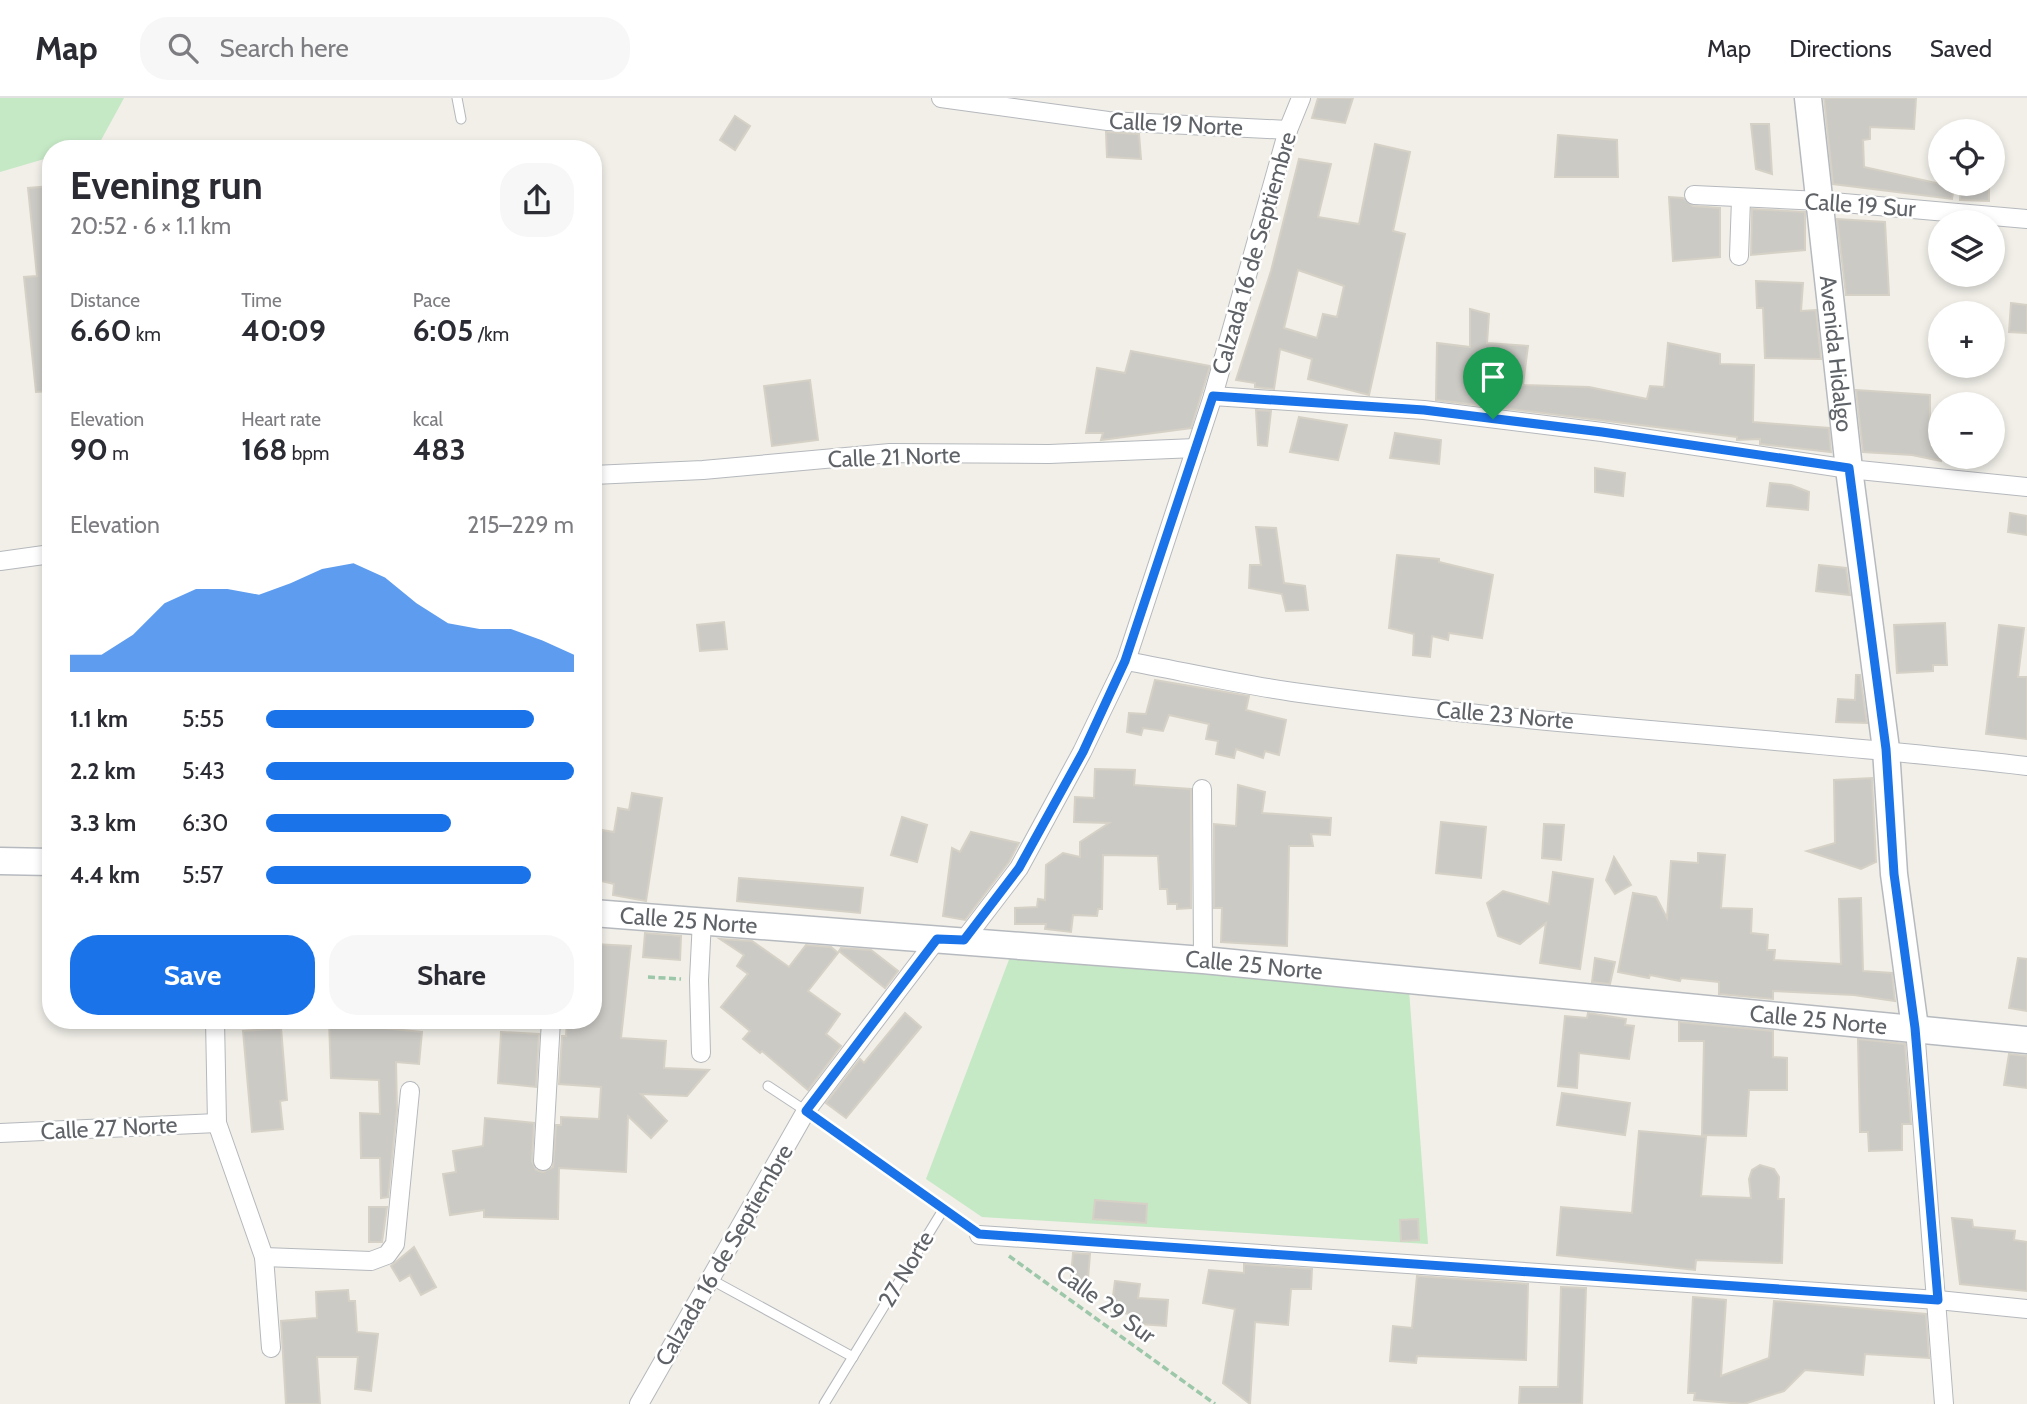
<!DOCTYPE html>
<meta charset="utf-8">
<style>
body{margin:0;font-family:Cabin,sans-serif;background:#f7f7f7;color:#2b2b33;height:100vh;display:flex;flex-direction:column;font-size:26px;white-space:nowrap}
*{box-sizing:border-box;margin:0}
p{font-size:23px;color:#7c7c81}
.icon{flex:none;width:38px;height:38px;fill:none;stroke:currentColor;stroke-width:2;stroke-linecap:round;stroke-linejoin:round}
.map{position:relative;flex:1;overflow:hidden}
.details{position:absolute;left:42px;top:42px;width:560px;height:889px;display:flex;flex-direction:column;background:#fff;border-radius:28px;box-shadow:0 4px 10px #0003}
.details>*{flex:none}
.fabs{position:absolute;left:1928px;top:21px;display:grid;gap:14px}
.fabs a{display:grid;place-items:center;width:77px;height:77px;border-radius:50%;background:#fff;box-shadow:0 4px 10px #0003;font-size:35px}
.pin{position:absolute;display:grid;place-items:center;width:60px;height:60px;color:#fff;margin:-72px -30px;border-radius:50% 50% 50% 0;rotate:-45deg;box-shadow:0 0 7px #0007}
.pin .icon{rotate:45deg}
.round{display:grid;place-items:center;flex:none;width:74px;height:74px;border-radius:28px;background:#f7f7f7}
.overview{display:flex;align-items:center;justify-content:space-between;height:119px;padding:0 28px}
h1{font-size:38px;font-weight:700;line-height:52px}
.stats{display:grid;grid-template-columns:repeat(3,1fr);gap:10px;height:119px;padding:7px 28px}
.stats div{display:grid;align-content:center}
.stats b{font-size:30px;font-weight:700}
.stats small{font-size:19px;font-weight:400}
.stats p{font-size:19px}
.chart{height:196px;padding:14px 28px}
.chart p{display:flex;justify-content:space-between}
.chart svg{width:100%;height:126px;margin-top:7px;fill:#1a73e8;opacity:.7}
.primary-button{display:flex;gap:14px;margin-top:auto;padding:14px 28px}
.primary-button a{flex:1;height:80px;border-radius:28px;background:#1a73e8;color:#fff;font-size:28px;font-weight:700;line-height:80px;text-align:center}
.primary-button a+a{background:#f7f7f7;color:#2b2b33}
ul{padding:0 28px;list-style:none;font-size:23px}
li{display:grid;grid-template-columns:112px 84px 1fr;align-items:center;height:52px}
li i{height:18px;border-radius:9px;background:#1a73e8}
header{display:flex;align-items:center;gap:42px;box-sizing:border-box;height:98px;padding:0 35px;background:#fff;border-bottom:2px solid #e1e1e2}
header strong{font-size:33px}
nav{display:flex;gap:38px;margin-inline-start:auto;font-size:24px}
.search{width:490px;height:63px;background:#f7f7f7;display:flex;align-items:center;gap:18px;box-sizing:border-box;padding:0 24px;border-radius:28px;color:#7c7c81;font-size:26px}
.map>svg:first-child{display:block}
.green{fill:#c5e8c5}
.building{fill:#cccac5;stroke:#d6d1c6;stroke-width:2;fill-rule:evenodd}
.lines{fill:none;stroke-linecap:round;stroke-linejoin:round}
.lane-casing{stroke:#b5b8bc;stroke-width:11}
.street-casing{stroke:#b5b8bc;stroke-width:20}
.secondary-casing{stroke:#b6babf;stroke-width:29}
.path{stroke:#9cc7a9;stroke-width:3.5;stroke-dasharray:7 3.5;stroke-linecap:butt}
.lane{stroke:#fff;stroke-width:9}
.street{stroke:#fff;stroke-width:18}
.secondary{stroke:#fff;stroke-width:26}
.route-casing{stroke:#fff;stroke-width:14}
.route{stroke:#1a73e8;stroke-width:9}
.labels{text-anchor:middle;dominant-baseline:central;stroke-width:5;stroke-linejoin:round;paint-order:stroke}
.street-label{font-size:23px;fill:#5f6368;stroke:#fff}
</style>
<header>
<strong>Map</strong>
<div class="search"><svg class="icon" aria-label="search" viewBox="0 0 24 24"><circle cx="10" cy="10" r="6"/><path d="M15 15l6 6"/></svg>Search here</div>
<nav><a>Map</a><a>Directions</a><a>Saved</a></nav>
</header>
<div class="map">
<svg width="2027" height="1306" viewBox="0 0 2027 1306">
<rect width="100%" height="100%" fill="#f1efe8"/>
<g class="green">
<polygon points="0,0 124,0 100,44 78,51 51,51 51,59 0,74"/>
<polygon points="1010,859 1409,892 1428,1146 982,1119 926,1081"/>
</g>
<g class="building">
<polygon points="1318,0 1353,0 1345,25 1312,20"/>
<polygon points="1824,0 1916,0 1914,31 1870,29 1870,41 1863,42 1864,69 1954,89 1952,101 1833,86"/>
<polygon points="735,18 750,28 735,52 720,42"/>
<polygon points="1751,26 1769,26 1772,76 1756,71"/>
<polygon points="1106,34 1139,36 1141,61 1107,59"/>
<polygon points="1558,37 1617,42 1618,79 1555,79"/>
<path d="M1375 46 1410 54 1393 133 1405 136 1369 297 1308 281 1312 261 1280 251 1274 291 1255 289V285L1236 282 1271 173 1299 61 1331 66 1318 119 1359 126ZM1298 172 1344 188 1337 219 1323 216 1317 240 1284 230Z"/>
<polygon points="1961,86 1989,86 1989,103 1960,102"/>
<polygon points="51,88 51,293 36,294 24,179 37,178 28,90"/>
<polygon points="1669,99 1683,100 1693,108 1720,110 1720,159 1673,163"/>
<polygon points="1752,111 1805,114 1805,152 1751,157"/>
<polygon points="1837,121 1885,124 1889,197 1846,197"/>
<polygon points="1756,183 1803,185 1801,213 1816,212 1821,261 1765,260 1763,210 1757,210"/>
<polygon points="2011,205 2027,207 2027,235 2009,234"/>
<polygon points="1470,211 1489,216 1487,245 1528,248 1523,287 1589,289 1647,301 1650,288 1664,289 1668,245 1720,256 1720,266 1754,267 1753,324 1829,330 1831,354 1760,346 1760,341 1737,342 1737,339 1436,302 1437,245 1470,249"/>
<polygon points="1131,253 1210,268 1191,330 1101,342 1103,335 1086,335 1097,270 1125,275"/>
<polygon points="810,282 818,342 772,348 764,288"/>
<polygon points="1856,292 1930,297 1930,332 1941,334 1941,363 1912,357 1863,354"/>
<polygon points="1256,312 1271,313 1267,348 1258,347"/>
<polygon points="1299,319 1347,327 1338,362 1290,354"/>
<polygon points="1395,335 1441,342 1439,366 1390,360"/>
<polygon points="1595,370 1625,375 1623,398 1595,394"/>
<polygon points="1770,385 1791,387 1809,394 1808,412 1767,408"/>
<polygon points="2010,415 2027,418 2027,437 2008,434"/>
<polygon points="1256,429 1276,430 1284,485 1305,488 1308,512 1286,513 1282,496 1249,490 1250,467 1261,467"/>
<polygon points="1397,457 1439,461 1439,464 1493,477 1482,540 1449,535 1448,542 1432,538 1430,559 1413,557 1414,536 1389,530"/>
<polygon points="1819,467 1846,470 1850,497 1816,493"/>
<polygon points="724,524 727,551 700,553 697,527"/>
<polygon points="1945,525 1947,567 1933,567 1933,573 1897,575 1894,527"/>
<polygon points="1999,527 2024,530 2018,579 2027,579 2027,641 1986,636"/>
<polygon points="1856,577 1860,577 1867,625 1836,624 1838,601 1855,602"/>
<polygon points="1155,582 1249,598 1246,612 1286,622 1279,657 1265,653 1263,660 1236,651 1234,660 1216,656 1218,643 1206,641 1209,626 1169,617 1163,633 1143,630 1141,637 1127,634 1129,615 1146,616"/>
<polygon points="1095,671 1135,672 1134,687 1191,691 1191,810 1177,811 1177,806 1168,806 1167,791 1160,791 1158,758 1103,757 1102,811 1098,811 1097,818 1073,817 1071,834 1045,831 1046,826 1015,826 1015,810 1037,809 1038,801 1045,802 1046,767 1063,755 1080,759 1080,744 1109,725 1074,724 1075,699 1094,700"/>
<polygon points="1872,680 1876,764 1861,771 1807,753 1835,745 1834,682"/>
<polygon points="1238,687 1265,694 1262,715 1331,720 1330,737 1311,736 1313,748 1289,748 1287,848 1221,844 1222,810 1214,810 1214,726 1236,728"/>
<polygon points="632,695 662,700 646,803 613,797 614,786 593,781 602,732 614,734 618,710 629,712"/>
<polygon points="902,719 927,727 917,764 891,757"/>
<polygon points="1441,724 1486,729 1481,780 1436,775"/>
<polygon points="1544,726 1564,727 1561,762 1542,760"/>
<polygon points="971,734 1019,745 1009,764 965,822 943,818 952,750 960,754"/>
<polygon points="1698,755 1725,757 1721,810 1752,811 1751,835 1768,837 1767,852 1775,852 1774,862 1841,866 1839,801 1861,800 1863,873 1892,875 1895,903 1854,897 1773,893 1773,901 1719,896 1719,884 1681,880 1680,883 1650,877 1649,880 1618,874 1633,795 1656,799 1667,820 1671,763 1698,765"/>
<polygon points="1614,759 1631,787 1615,796 1606,782"/>
<polygon points="1553,774 1593,781 1580,871 1540,865 1546,825 1520,846 1498,838 1487,805 1503,793 1549,806"/>
<polygon points="739,780 863,790 860,815 737,803"/>
<polygon points="645,835 681,838 680,862 643,859"/>
<polygon points="720,841 752,843 789,869 806,847 831,849 838,855 808,893 840,916 826,936 841,948 808,992 762,953 760,955 743,941 750,933 721,909 748,876 737,868 744,857"/>
<polygon points="593,846 631,848 621,940 666,943 664,970 709,972 687,998 641,996 667,1023 651,1040 628,1018 626,1074 559,1070 558,1121 484,1119 484,1112 450,1117 443,1076 456,1074 453,1053 483,1048 485,1020 534,1025 532,1063 536,1072 543,1074 553,1069 556,1027 561,1027 561,1019 599,1021 601,989 559,986 562,938 566,938 567,922 593,922"/>
<polygon points="841,850 871,852 898,873 885,890 839,853"/>
<polygon points="1595,860 1615,864 1610,886 1592,884"/>
<polygon points="2018,860 2027,861 2027,913 2009,910"/>
<polygon points="905,915 921,929 846,1020 826,1005 860,961 864,965"/>
<polygon points="1588,915 1626,921 1625,927 1634,928 1629,961 1579,955 1577,990 1558,988 1565,918 1587,920"/>
<polygon points="329,922 382,922 382,930 422,934 419,966 396,964 397,1012 388,1099 381,1100 380,1060 361,1060 360,1015 380,1016 379,982 331,980"/>
<polygon points="1679,924 1773,933 1773,959 1787,960 1787,992 1749,992 1746,1038 1702,1037 1704,943 1679,943"/>
<polygon points="281,930 287,1002 280,1003 283,1031 252,1034 243,933"/>
<polygon points="501,934 539,936 536,989 498,985"/>
<polygon points="1858,941 1905,946 1911,1026 1902,1026 1902,1052 1869,1053 1868,1034 1860,1034"/>
<polygon points="2009,956 2027,958 2027,990 2004,987"/>
<polygon points="1562,995 1630,1005 1625,1037 1557,1027"/>
<polygon points="1639,1033 1706,1039 1701,1098 1751,1100 1749,1081 1752,1072 1760,1067 1774,1071 1779,1079 1778,1101 1784,1101 1782,1165 1696,1162 1695,1172 1557,1157 1561,1109 1632,1115"/>
<polygon points="1095,1102 1147,1106 1146,1125 1093,1121"/>
<polygon points="369,1109 387,1109 382,1144 369,1144"/>
<polygon points="1952,1120 1972,1122 1973,1129 2015,1133 2014,1142 2027,1144 2027,1193 1960,1186"/>
<polygon points="1418,1121 1419,1142 1401,1143 1400,1122"/>
<polygon points="414,1149 436,1189 421,1197 410,1177 400,1183 391,1168"/>
<polygon points="1073,1155 1090,1156 1087,1193 1070,1191"/>
<polygon points="1244,1166 1312,1171 1311,1191 1291,1191 1288,1227 1255,1224 1250,1306 1223,1285 1235,1211 1203,1205 1209,1172 1244,1175"/>
<polygon points="1417,1178 1528,1186 1526,1262 1417,1258 1416,1265 1390,1263 1393,1228 1412,1230"/>
<polygon points="1115,1183 1140,1186 1138,1200 1168,1202 1166,1228 1140,1226 1141,1218 1111,1213"/>
<polygon points="1561,1189 1586,1190 1582,1306 1519,1306 1520,1289 1558,1289"/>
<polygon points="348,1192 349,1203 355,1203 357,1234 378,1236 371,1293 355,1291 358,1259 317,1259 320,1306 286,1306 281,1223 317,1220 316,1194"/>
<polygon points="1693,1199 1726,1202 1721,1278 1769,1260 1774,1203 1926,1216 1929,1260 1865,1256 1863,1277 1805,1272 1784,1293 1744,1306 1694,1302 1695,1295 1688,1295"/>
</g>
<g class="lines">
<g class="lane-casing">
<g id="lane">
<polyline points="457,0 461,21"/>
<polyline points="768,988 806,1013"/>
<polyline points="710,1181 853,1259"/>
<polyline points="824,1306 943,1112"/>
</g>
</g>
<g class="street-casing">
<g id="street">
<polyline points="941,0 1108,23 1288,32"/>
<polyline points="1694,97 1821,103 2027,121"/>
<polyline points="1739,158 1741,101"/>
<polyline points="1213,298 1424,312 1602,334 1849,371 2027,389"/>
<polyline points="593,377 703,372 890,355 1049,356 1196,350"/>
<polyline points="0,463 51,456"/>
<path d="M1126 563C1181 573 1237 586 1293 594 1536 628 1783 639 2027 668"/>
<polyline points="1202,691 1203,862"/>
<polyline points="964,842 1019,770 1082,654 1126,563 1213,298 1288,32 1301,0"/>
<polyline points="215,922 217,1025 264,1159 271,1250"/>
<polyline points="1915,930 1944,1306"/>
<polyline points="701,955 699,882 702,822"/>
<polyline points="0,1035 217,1025"/>
<polyline points="543,1063 551,922"/>
<polyline points="979,1137 1938,1202 2027,1211"/>
<polyline points="264,1159 371,1163 387,1157 395,1146 410,993"/>
<polyline points="639,1306 806,1013 937,841"/>
</g>
</g>
<g class="secondary-casing">
<g id="secondary">
<path id="s1" d="M1808 0 1849 371 1886 651 1894 776 1915 930"/>
<polyline points="0,763 51,764"/>
<path id="s2" d="M593 815 1203 862 2027 942"/>
</g>
</g>
<g class="path">
<polyline points="648,879 681,881"/>
<polyline points="821,1024 931,1103"/>
<polyline points="1009,1158 1215,1306"/>
</g>
<use href="#lane" class="lane"/>
<use href="#street" class="street"/>
<use href="#secondary" class="secondary"/>
</g>
<g class="lines">
<g class="route-casing">
<polygon id="route" points="1213,298 1424,312 1602,334 1849,370 1886,651 1894,776 1915,930 1938,1202 979,1136 806,1013 937,841 964,842 1019,770 1083,654 1125,563"/>
</g>
<use href="#route" class="route"/>
</g>
<g class="labels">
<g class="street-label">
<text transform="translate(1176 26) rotate(3)">Calle 19 Norte</text>
<text transform="translate(1860 107) rotate(4)">Calle 19 Sur</text>
<text transform="translate(1254 155) rotate(-74)">Calzada 16 de Septiembre</text>
<text stroke="none"><textPath href="#s1" startOffset="257">Avenida Hidalgo</textPath></text>
<text transform="translate(894 359) rotate(-2)">Calle 21 Norte</text>
<text transform="translate(1505 617) rotate(5)">Calle 23 Norte</text>
<text stroke="none"><textPath href="#s2" startOffset="96">Calle 25 Norte</textPath></text>
<text stroke="none"><textPath href="#s2" startOffset="663">Calle 25 Norte</textPath></text>
<text stroke="none"><textPath href="#s2" startOffset="1230">Calle 25 Norte</textPath></text>
<text transform="translate(109 1030) rotate(-3)">Calle 27 Norte</text>
<text transform="translate(724 1157) rotate(-60)">Calzada 16 de Septiembre</text>
<text transform="translate(906 1171) rotate(-59)">27 Norte</text>
<text transform="translate(1106 1206) rotate(36)">Calle 29 Sur</text>
</g>
</g>
</svg>
<div class="fabs">
<a><svg class="icon" aria-label="locate" viewBox="0 0 24 24"><circle cx="12" cy="12" r="6"/><path d="M12 2v4M12 18v4M2 12h4M18 12h4"/></svg></a>
<a><svg class="icon" aria-label="layers" viewBox="0 0 24 24"><path d="M12 4l9 5-9 5-9-5zM3 14l9 5 9-5"/></svg></a>
<a>+</a>
<a>−</a>
</div>
<div class="pin" style="left:1493px;top:321px;background:#1e9e55"><svg class="icon" aria-label="arrive" viewBox="0 0 24 24"><path d="M6 21V4h12l-3 4 3 4H6"/></svg></div>
<section class="details">
<div class="overview"><div><h1>Evening run</h1><p>20:52 · 6 × 1.1 km</p></div><a class="round"><svg class="icon" aria-label="share" viewBox="0 0 24 24"><path d="M12 15V3M7 8l5-5 5 5M5 13v7h14v-7"/></svg></a></div>
<div class="stats">
<div><p>Distance</p><b>6.60<small> km</small></b></div>
<div><p>Time</p><b>40:09</b></div>
<div><p>Pace</p><b>6:05<small> /km</small></b></div>
</div>
<div class="stats">
<div><p>Elevation</p><b>90<small> m</small></b></div>
<div><p>Heart rate</p><b>168<small> bpm</small></b></div>
<div><p>kcal</p><b>483</b></div>
</div>
<div class="chart"><p><span>Elevation</span>215–229 m</p>
<svg viewBox="0 0 160 44" preserveAspectRatio="none"><path d="M0 44V38L10 38L20 31L30 20L40 15L50 15L60 17L70 13L80 8L90 6L100 11L110 20L120 27L130 29L140 29L150 33L160 38V44z"/></svg>
</div>
<ul>
<li><b>1.1 km</b>5:55<i style="width:87%"></i></li>
<li><b>2.2 km</b>5:43<i style="width:100%"></i></li>
<li><b>3.3 km</b>6:30<i style="width:60%"></i></li>
<li><b>4.4 km</b>5:57<i style="width:86%"></i></li>
</ul>
<div class="primary-button"><a>Save</a><a>Share</a></div>
</section>
</div>
